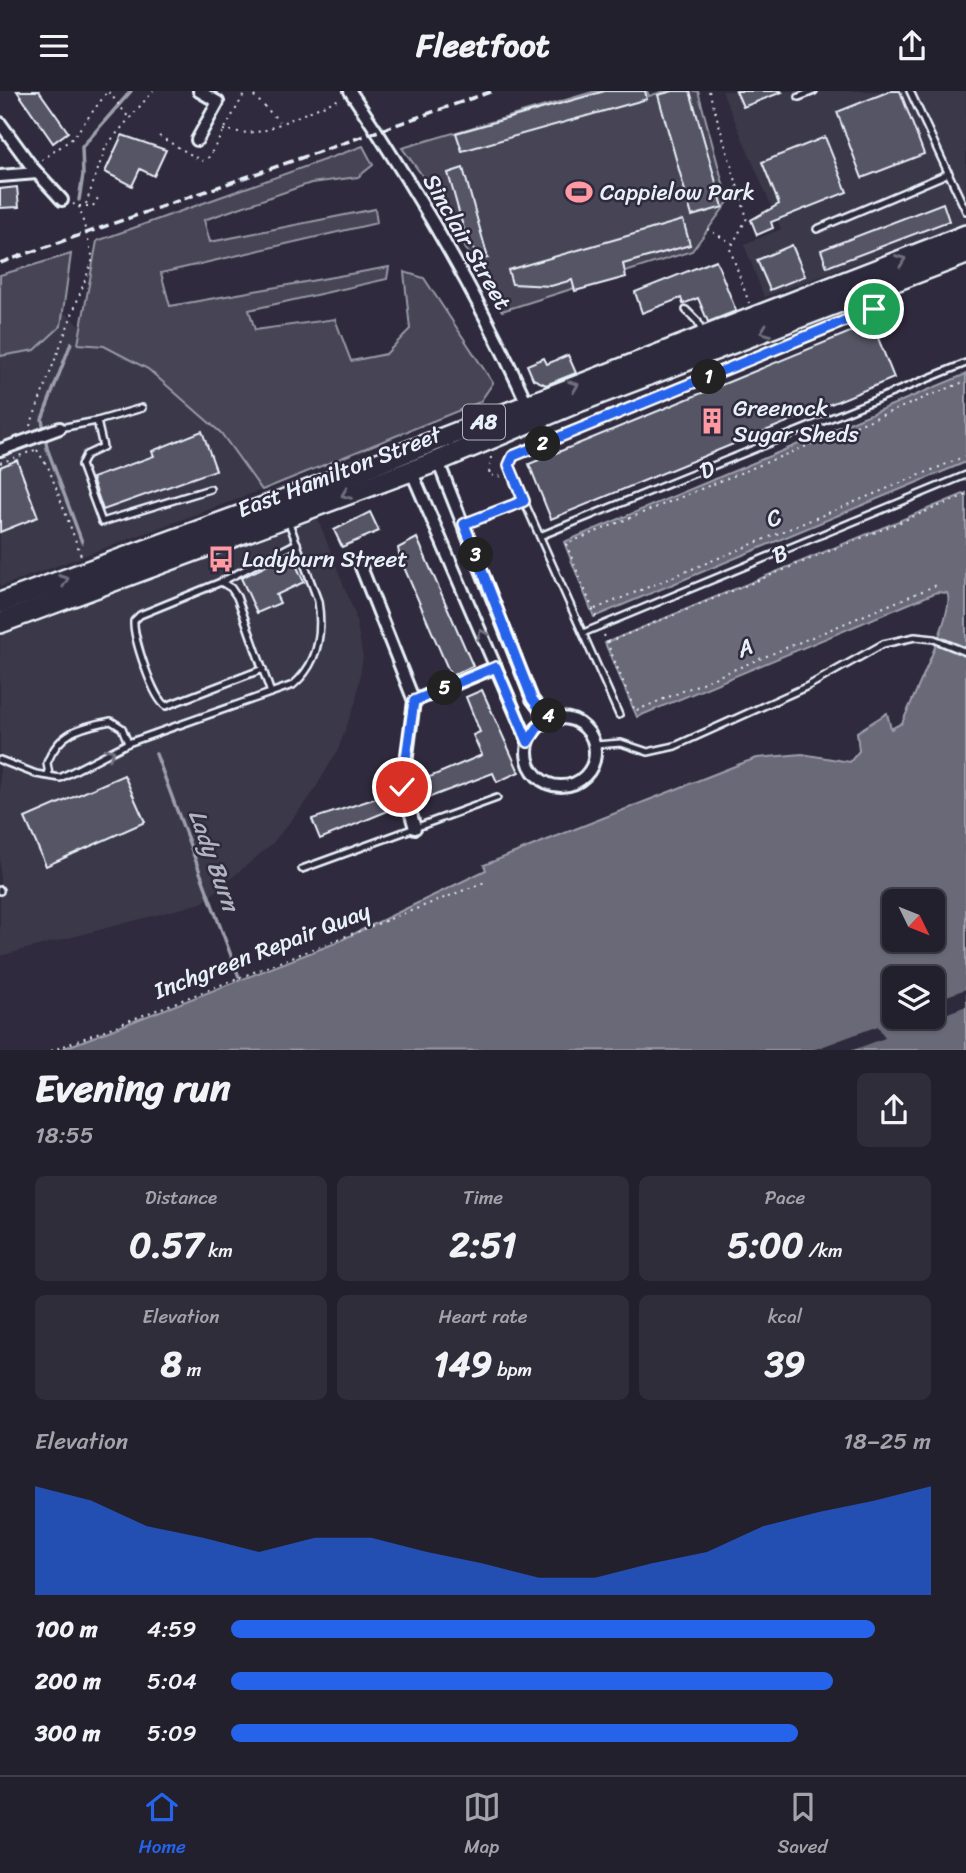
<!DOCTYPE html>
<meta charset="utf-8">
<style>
body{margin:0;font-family:Sriracha,sans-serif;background:#2f2d3a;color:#f1f3f6;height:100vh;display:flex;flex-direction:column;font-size:26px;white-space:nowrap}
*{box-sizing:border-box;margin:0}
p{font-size:23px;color:#a3a3aa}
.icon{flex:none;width:38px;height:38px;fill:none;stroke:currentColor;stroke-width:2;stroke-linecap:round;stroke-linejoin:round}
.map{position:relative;height:959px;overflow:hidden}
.panel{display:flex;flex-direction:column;background:#23202e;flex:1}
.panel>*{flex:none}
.needle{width:46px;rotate:133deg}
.controls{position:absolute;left:882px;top:798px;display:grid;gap:14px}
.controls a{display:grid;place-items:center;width:63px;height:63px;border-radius:10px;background:#23202e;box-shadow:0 2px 5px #0004,0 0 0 2px #403e4a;font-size:35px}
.pin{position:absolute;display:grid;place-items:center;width:60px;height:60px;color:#fff;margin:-30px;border:4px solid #fff;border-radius:50%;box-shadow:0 2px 7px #0007}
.km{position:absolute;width:35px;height:35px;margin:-18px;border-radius:50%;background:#222;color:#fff;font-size:19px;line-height:35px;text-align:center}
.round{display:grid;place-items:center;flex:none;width:74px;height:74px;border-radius:10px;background:#2f2d3a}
.head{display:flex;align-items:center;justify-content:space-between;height:119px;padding:0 35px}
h1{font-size:38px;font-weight:700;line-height:52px}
.figures{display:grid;grid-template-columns:repeat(3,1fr);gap:10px;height:119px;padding:7px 35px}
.figures div{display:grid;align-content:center;border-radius:10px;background:#2f2d3a;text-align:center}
.figures b{font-size:35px;font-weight:700}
.figures small{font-size:19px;font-weight:400}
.figures p{font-size:19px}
.chart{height:196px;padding:14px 35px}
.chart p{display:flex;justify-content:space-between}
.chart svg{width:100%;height:126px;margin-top:7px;fill:#2563eb;opacity:.7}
ul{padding:0 35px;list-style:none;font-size:23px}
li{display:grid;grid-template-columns:112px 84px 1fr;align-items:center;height:52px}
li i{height:18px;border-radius:9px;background:#2563eb}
header{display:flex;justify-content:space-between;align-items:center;height:91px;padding:0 35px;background:#23202e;font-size:32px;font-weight:700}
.tab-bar{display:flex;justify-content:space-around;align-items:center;height:98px;border-top:2px solid #403e4a;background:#23202e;font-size:19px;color:#a3a3aa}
.tab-bar a{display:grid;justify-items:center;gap:4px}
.tab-bar .on{color:#2563eb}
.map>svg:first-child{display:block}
.built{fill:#3b3749}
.green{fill:#464455;stroke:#979aa6;stroke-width:2}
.water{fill:#696978;stroke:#9c9fab;stroke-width:2;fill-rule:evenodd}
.pier{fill:#2f2a3d}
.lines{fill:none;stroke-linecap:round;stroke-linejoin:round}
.stream{stroke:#9c9fab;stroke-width:3.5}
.building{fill:#575565;stroke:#e8f1f8;stroke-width:2}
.service-casing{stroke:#e8f1f8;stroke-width:10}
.minor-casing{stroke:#e8f1f8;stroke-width:16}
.trunk-casing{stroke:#e8f1f8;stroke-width:24}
.path{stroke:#e8f1f8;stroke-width:2;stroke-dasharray:2 5;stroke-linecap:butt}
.service{stroke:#2f2a3d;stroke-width:5}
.minor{stroke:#2f2a3d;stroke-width:10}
.trunk{stroke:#2f2a3d;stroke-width:19}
.rail{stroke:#e8f1f8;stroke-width:3.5;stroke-dasharray:10 5;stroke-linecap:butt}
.oneway{stroke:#70707e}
.route-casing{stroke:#fff;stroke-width:14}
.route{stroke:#2563eb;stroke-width:9}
.labels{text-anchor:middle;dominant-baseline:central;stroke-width:5;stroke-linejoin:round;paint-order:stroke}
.shield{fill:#2f2a3d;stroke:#b0b5c0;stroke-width:2}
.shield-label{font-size:21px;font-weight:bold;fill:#e8f1f8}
.poi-label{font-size:23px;fill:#e8f1f8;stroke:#2f2a3d;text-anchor:start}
.street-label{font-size:23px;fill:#e8f1f8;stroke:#2f2a3d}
.water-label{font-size:24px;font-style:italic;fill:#afb4be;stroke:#2f2a3d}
</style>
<header><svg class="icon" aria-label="menu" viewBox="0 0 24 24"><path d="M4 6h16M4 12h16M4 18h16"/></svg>Fleetfoot<svg class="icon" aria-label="share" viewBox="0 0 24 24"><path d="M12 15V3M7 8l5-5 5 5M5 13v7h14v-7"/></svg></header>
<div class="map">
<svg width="966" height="960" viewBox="0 0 966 960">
<rect width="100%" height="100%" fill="#2f2a3d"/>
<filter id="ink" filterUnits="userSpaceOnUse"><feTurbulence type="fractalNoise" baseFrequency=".0143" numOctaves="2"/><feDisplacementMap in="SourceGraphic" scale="14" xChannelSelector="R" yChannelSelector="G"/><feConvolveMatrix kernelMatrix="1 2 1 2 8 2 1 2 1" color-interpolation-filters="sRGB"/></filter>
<g filter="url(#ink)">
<g class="built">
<polygon points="722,0 966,0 966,132 764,206 744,153 781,138"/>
<polygon points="63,220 104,255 148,278 221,342 262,399 0,496 0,265 35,259"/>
<polygon points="318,428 355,523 363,566 356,610 338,659 311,705 272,753 202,812 0,865 0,545"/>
</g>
<g class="green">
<polygon points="596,0 647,0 649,5 665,0 698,0 728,111 692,160 502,220 427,91 402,57"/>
<polygon points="363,55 373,74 358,86 311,92 204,129 210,151 375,118 377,132 161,182 170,215 389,176 387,188 249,219 255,239 335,228 351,270 386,263 410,238 404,181 424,187 493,292 480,311 262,399 221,342 148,278 104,255 78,253 97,150"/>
<polygon points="71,163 61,235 35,259 0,265 0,184"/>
</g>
<g class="water">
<polygon points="966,283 966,371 594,526 564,451"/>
<path d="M966 402V959L57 960 333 853 486 779 484 774 740 673 757 667 802 663 850 671 859 660 857 641 887 622 891 638 902 632C912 609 957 516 947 502L937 501 637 626 605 552ZM894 810H933V849H894ZM894 887H933V926H894Z"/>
</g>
<g class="pier">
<polygon points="966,898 966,915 925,931 922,926 933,926 933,910"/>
<polygon points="878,935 885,947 853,959 813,959"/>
</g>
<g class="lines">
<g class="stream">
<polyline points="79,109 83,84 82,56 131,0"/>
<polyline points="71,252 42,328 47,357 82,451"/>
<polyline points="156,663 239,886"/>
</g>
</g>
<g class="building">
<polygon points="17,0 39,0 68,41 53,52"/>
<polygon points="605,0 645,0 647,8 462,60 456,42"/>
<polygon points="673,0 690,0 723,116 692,125 658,4"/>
<polygon points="736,0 781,0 782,1 743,16"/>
<polygon points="890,0 900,0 924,63 862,87 837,21"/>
<polygon points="122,44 166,59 154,85 140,78 132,95 105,81"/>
<polygon points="825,46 847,101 771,131 773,137 757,144 751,129 779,113 762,71"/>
<polygon points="463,77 488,167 479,169 464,139 448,82"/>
<polygon points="17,96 19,116 0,117 0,98"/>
<polygon points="943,112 949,130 827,176 821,159"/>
<polygon points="683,129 690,154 623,173 626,186 575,200 572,189 551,195 512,193 508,179"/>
<polygon points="792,154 805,185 770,199 757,169"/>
<polygon points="716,169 736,220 708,231 698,207 683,213 681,207 642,222 635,201"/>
<polygon points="872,232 894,287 551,428 529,373"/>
<polygon points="568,264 576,282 546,294 533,288 527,274 544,267 547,273"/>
<polygon points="202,340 216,379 103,419 92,387 154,365 152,360"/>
<polygon points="17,369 38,426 0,441 0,376"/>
<polygon points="370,421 379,440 342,456 334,439"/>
<polygon points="417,447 473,575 451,585 400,467 398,457"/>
<polygon points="291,463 304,491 276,504 280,512 257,522 241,487"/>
<polygon points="482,599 519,681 497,691 493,682 420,710 413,693 482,664 473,644 480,641 466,606"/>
<polygon points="124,684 145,731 46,775 25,727"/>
<polygon points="395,701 400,715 320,748 312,728"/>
</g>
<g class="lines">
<g class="service-casing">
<g id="service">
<polyline points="910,0 966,120"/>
<polyline points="799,6 814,0"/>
<polyline points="817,138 949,82"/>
<polyline points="686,219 698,231 702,242"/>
<polyline points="97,330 142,317"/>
<polyline points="60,337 97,330 103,356 86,364 81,374 102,431 210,398"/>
<polyline points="524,410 509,374 513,365 874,218"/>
<polyline points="464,433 524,410 619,624"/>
<polyline points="540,445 966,272"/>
<polyline points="221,491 297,452"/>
<polyline points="583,542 966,384"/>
<path d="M263 578 166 615C153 608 133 546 134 530L140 524 221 491 231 497 237 506 271 602"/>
<path d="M128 652 293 594C318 573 323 542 318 510L288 429"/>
<polyline points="595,654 621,652 648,661 675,655 808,595 883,553 915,546 934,548 966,561"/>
<path d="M0 669 36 683 60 687 128 652 122 637 111 630C80 636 59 641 47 672L49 684"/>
<polyline points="302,778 497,707"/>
<polyline points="0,799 0,800"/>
</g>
</g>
<g class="minor-casing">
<g id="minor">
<path d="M350 0C418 101 480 207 529 317"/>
<polyline points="0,32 32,76 62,109"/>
<polyline points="197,49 218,11 199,0"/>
<polyline points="0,85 37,82"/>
<polyline points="0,359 60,337"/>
<polyline points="437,368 532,608 541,620 553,628"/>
<polyline points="410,377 528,651"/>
<polyline points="361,476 414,610 403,696 415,737"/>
<polyline points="414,610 496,576"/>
<circle cx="561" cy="661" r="34"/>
</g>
</g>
<g class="trunk-casing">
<g id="trunk">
<polyline points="0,512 280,410 966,144"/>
<polyline points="0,532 438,370 581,310 966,163"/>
</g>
</g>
<g class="path">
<polyline points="249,0 279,30"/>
<polyline points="709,0 747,127 730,158 749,212"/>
<polyline points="109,1 129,27"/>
<polyline points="223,39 247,42 263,40 342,7"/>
<polyline points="159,45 202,70 209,66 246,0"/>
<polyline points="42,69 73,47 108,0"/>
<polyline points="86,113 106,55 153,0"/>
<polyline points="79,115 93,115 98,107"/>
<polyline points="707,138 732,152"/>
<polyline points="30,335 93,168 79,115 73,113"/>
<polyline points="37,359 49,378 82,467"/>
<polyline points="491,366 489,384 504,386"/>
<polyline points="0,372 35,359"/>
<polyline points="595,518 966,365"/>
<polyline points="596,526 566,453 966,290"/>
<polyline points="604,544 635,620 939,493"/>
<polyline points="608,551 966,404"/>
<polyline points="51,960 485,791"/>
</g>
<use href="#service" class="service"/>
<use href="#minor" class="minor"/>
<use href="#trunk" class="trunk"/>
<polyline class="rail" points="0,172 493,0"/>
</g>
<defs><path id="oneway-chevron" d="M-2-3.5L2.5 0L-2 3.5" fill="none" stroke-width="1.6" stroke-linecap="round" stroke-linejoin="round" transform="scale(1.75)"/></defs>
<g class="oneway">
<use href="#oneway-chevron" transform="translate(901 169) rotate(-21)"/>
<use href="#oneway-chevron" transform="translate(765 240) rotate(159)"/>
<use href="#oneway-chevron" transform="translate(574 295) rotate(-21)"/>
<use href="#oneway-chevron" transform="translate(346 403) rotate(159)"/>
<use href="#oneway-chevron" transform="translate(64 489) rotate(-20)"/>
<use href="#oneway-chevron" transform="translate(482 543) rotate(-114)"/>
<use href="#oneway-chevron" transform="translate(110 662) rotate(-28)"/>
</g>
</g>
<g class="lines" filter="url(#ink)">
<g class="route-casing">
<polyline id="route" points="402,696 414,610 496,576 528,651 538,636 553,628 541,620 532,608 464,433 524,410 509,374 513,365 874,218"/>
</g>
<use href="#route" class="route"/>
</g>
<defs>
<g id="stadium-bare" transform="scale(2.1)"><path d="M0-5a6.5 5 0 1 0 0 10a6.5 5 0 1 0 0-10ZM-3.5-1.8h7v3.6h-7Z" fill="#ff9aa2" stroke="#2f2a3d" stroke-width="2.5" paint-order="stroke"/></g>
<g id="building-bare" transform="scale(2.1)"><path d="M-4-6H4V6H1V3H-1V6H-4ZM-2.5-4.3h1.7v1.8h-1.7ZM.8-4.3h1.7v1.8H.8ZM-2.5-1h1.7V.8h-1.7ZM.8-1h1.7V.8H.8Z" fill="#ff9aa2" stroke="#2f2a3d" stroke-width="2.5" paint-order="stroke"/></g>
<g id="bus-bare" transform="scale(2.1)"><path d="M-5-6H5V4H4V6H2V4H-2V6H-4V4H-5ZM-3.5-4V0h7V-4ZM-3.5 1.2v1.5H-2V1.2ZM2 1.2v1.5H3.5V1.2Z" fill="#ff9aa2" stroke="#2f2a3d" stroke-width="2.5" paint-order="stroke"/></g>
</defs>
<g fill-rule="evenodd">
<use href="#stadium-bare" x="579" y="101"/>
<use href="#building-bare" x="712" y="330"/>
<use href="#bus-bare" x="221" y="468"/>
</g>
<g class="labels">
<rect class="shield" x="463" y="313.5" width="42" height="35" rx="5"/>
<g class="shield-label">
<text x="484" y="331">A8</text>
</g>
<g class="poi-label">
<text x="600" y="101">Cappielow Park</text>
<text x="733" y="317">Greenock<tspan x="733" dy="26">Sugar Sheds</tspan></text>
<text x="242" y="468">Ladyburn Street</text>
</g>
<g class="street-label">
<text transform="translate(467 151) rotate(60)">Sinclair Street</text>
<text transform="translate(707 379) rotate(-22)">D</text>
<text transform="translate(339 381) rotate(-21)">East Hamilton Street</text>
<text transform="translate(774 427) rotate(-22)">C</text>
<text transform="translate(780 463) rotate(-22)">B</text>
<text transform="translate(745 557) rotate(-23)">A</text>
<text transform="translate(262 860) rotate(-21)">Inchgreen Repair Quay</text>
</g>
<g class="water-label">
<text transform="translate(214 769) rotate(70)">Lady Burn</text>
</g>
</g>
</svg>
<div class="controls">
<a><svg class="needle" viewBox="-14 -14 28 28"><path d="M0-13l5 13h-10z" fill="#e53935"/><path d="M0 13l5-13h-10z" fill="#a3a3aa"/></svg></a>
<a><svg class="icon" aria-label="layers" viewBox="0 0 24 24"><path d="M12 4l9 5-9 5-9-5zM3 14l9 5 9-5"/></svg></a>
</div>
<div class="pin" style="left:874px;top:218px;background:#1e9e55"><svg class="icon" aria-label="arrive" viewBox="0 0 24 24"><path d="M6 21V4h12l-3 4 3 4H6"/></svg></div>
<div class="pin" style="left:402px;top:696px;background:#d93025"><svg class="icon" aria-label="check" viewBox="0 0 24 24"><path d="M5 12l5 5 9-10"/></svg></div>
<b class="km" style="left:709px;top:286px">1</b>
<b class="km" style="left:543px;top:353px">2</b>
<b class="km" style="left:476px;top:464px">3</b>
<b class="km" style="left:549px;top:625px">4</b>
<b class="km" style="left:445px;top:597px">5</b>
</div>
<section class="panel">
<div class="head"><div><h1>Evening run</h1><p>18:55</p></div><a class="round"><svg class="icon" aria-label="share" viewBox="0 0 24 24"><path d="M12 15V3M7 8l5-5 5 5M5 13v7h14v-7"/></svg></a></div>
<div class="figures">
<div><p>Distance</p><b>0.57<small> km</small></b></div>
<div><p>Time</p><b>2:51</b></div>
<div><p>Pace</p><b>5:00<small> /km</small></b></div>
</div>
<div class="figures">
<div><p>Elevation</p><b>8<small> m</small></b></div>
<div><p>Heart rate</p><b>149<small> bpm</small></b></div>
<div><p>kcal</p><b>39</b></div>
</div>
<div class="chart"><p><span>Elevation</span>18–25 m</p>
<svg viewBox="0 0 160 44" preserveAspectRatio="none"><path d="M0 44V6L10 11L20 20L30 24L40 29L50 24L60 24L70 29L80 33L90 38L100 38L110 33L120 29L130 20L140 15L150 11L160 6V44z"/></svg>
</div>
<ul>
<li><b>100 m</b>4:59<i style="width:92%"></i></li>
<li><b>200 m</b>5:04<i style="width:86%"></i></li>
<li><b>300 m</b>5:09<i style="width:81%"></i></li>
</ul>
</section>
<nav class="tab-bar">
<a class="on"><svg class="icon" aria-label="home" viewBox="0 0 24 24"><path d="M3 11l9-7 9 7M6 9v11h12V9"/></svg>Home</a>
<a><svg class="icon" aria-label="map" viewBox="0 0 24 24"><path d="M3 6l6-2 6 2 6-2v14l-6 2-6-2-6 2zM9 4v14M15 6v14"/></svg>Map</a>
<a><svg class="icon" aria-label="saved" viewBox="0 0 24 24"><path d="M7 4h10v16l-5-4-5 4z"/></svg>Saved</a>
</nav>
